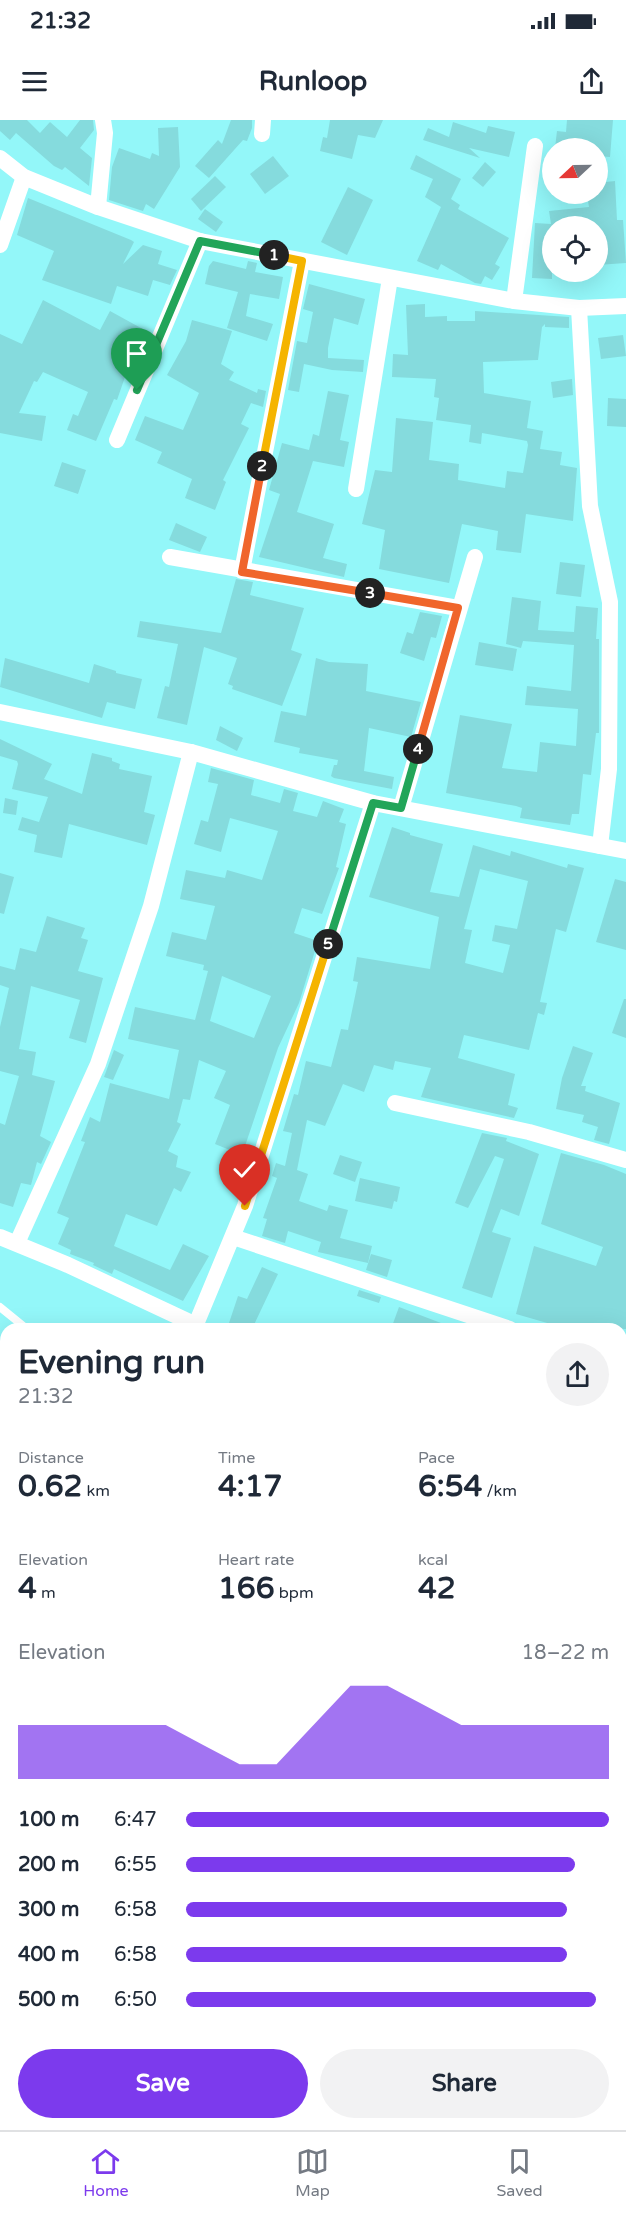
<!DOCTYPE html>
<meta charset="utf-8">
<style>
body{margin:0;font-family:"Varela Round",sans-serif;background:#f2f2f3;color:#1f2937;height:100vh;display:flex;flex-direction:column;font-size:22px;white-space:nowrap}
*{box-sizing:border-box;margin:0}
p{font-size:20px;color:#747a83}
.icon{flex:none;width:33px;height:33px;fill:none;stroke:currentColor;stroke-width:2;stroke-linecap:round;stroke-linejoin:round}
.map{position:relative;flex:1;overflow:hidden}
.details{position:absolute;left:0px;top:1203px;width:627px;height:807px;display:flex;flex-direction:column;background:#fff;border-radius:18px 18px 0 0;box-shadow:0 6px 24px #0002}
.details>*{flex:none}
.needle{width:39px;rotate:248deg}
.controls{position:absolute;left:542px;top:18px;display:grid;gap:12px}
.controls a{display:grid;place-items:center;width:66px;height:66px;border-radius:50%;background:#fff;box-shadow:0 6px 24px #0002;font-size:30px}
.pin{position:absolute;display:grid;place-items:center;width:51px;height:51px;color:#fff;margin:-62px -26px;border-radius:50% 50% 50% 0;rotate:-45deg;box-shadow:0 0 6px #0007}
.pin .icon{rotate:45deg}
.km{position:absolute;width:30px;height:30px;margin:-15px;border-radius:50%;background:#222;color:#fff;font-size:16px;line-height:30px;text-align:center}
.round{display:grid;place-items:center;flex:none;width:63px;height:63px;border-radius:32px;background:#f2f2f3}
.summary{display:flex;align-items:center;justify-content:space-between;height:102px;padding:0 18px}
h1{font-size:33px;font-weight:700;line-height:45px}
.stats{display:grid;grid-template-columns:repeat(3,1fr);gap:9px;height:102px;padding:6px 18px}
.stats div{display:grid;align-content:center}
.stats b{font-size:30px;font-weight:700}
.stats small{font-size:16px;font-weight:400}
.stats p{font-size:16px}
.chart{height:168px;padding:12px 18px}
.chart p{display:flex;justify-content:space-between}
.chart svg{width:100%;height:108px;margin-top:6px;fill:#7c3aed;opacity:.7}
.primary-button{display:flex;gap:12px;margin-top:auto;padding:12px 18px}
.primary-button a{flex:1;height:69px;border-radius:36px;background:#7c3aed;color:#fff;font-size:24px;font-weight:700;line-height:69px;text-align:center}
.primary-button a+a{background:#f2f2f3;color:#1f2937}
ul{padding:0 18px;list-style:none;font-size:20px}
li{display:grid;grid-template-columns:96px 72px 1fr;align-items:center;height:45px}
li i{height:15px;border-radius:8px;background:#7c3aed}
.status{display:flex;justify-content:space-between;align-items:center;height:42px;padding:0 30px;background:#fff;direction:ltr}
.status svg{height:16px;fill:currentColor}
header{display:flex;justify-content:space-between;align-items:center;height:78px;padding:0 18px;background:#fff;font-size:27px;font-weight:700}
.tabs{display:flex;justify-content:space-around;align-items:center;height:84px;border-top:2px solid #e0e1e3;background:#fff;font-size:16px;color:#747a83}
.tabs a{display:grid;justify-items:center;gap:3px}
.tabs .active{color:#7c3aed}
.map>svg:first-child{display:block}
.building{fill:#85dbdd;fill-rule:evenodd}
.lines{fill:none;stroke-linecap:round;stroke-linejoin:round}
.service{stroke:#fff;stroke-width:8}
.minor{stroke:#fff;stroke-width:16}
.split-1-casing{stroke:#fff;stroke-width:12}
.split-2-casing{stroke:#fff;stroke-width:12}
.split-3-casing{stroke:#fff;stroke-width:12}
.split-4-casing{stroke:#fff;stroke-width:12}
.split-5-casing{stroke:#fff;stroke-width:12}
.split-6-casing{stroke:#fff;stroke-width:12}
.split-1{stroke:#22a559;stroke-width:8}
.split-2{stroke:#f5b400;stroke-width:8}
.split-3{stroke:#f0652b;stroke-width:8}
.split-4{stroke:#f0652b;stroke-width:8}
.split-5{stroke:#22a559;stroke-width:8}
.split-6{stroke:#f5b400;stroke-width:8}
</style>
<div class="status"><b>21:32</b><svg viewBox="0 0 49 12"><path d="M0 12V9h3v3zM5 12V6h3v6zM10 12V3h3v9zM15 12V0h3v12zM26 1h20v11H26zM47 4h2v5h-2z"/></svg></div>
<header><svg class="icon" aria-label="menu" viewBox="0 0 24 24"><path d="M4 6h16M4 12h16M4 18h16"/></svg>Runloop<svg class="icon" aria-label="share" viewBox="0 0 24 24"><path d="M12 15V3M7 8l5-5 5 5M5 13v7h14v-7"/></svg></header>
<div class="map">
<svg width="626" height="2010" viewBox="0 0 626 2010">
<rect width="100%" height="100%" fill="#93f7f9"/>
<g class="building">
<polygon points="0,0 27,0 40,13 50,2 67,17 80,0 93,0 94,10 80,28 92,38 89,66 65,47 62,50 54,46 16,13 10,20 0,11"/>
<polygon points="231,0 252,0 252,8 247,21 243,20 209,58 195,46 218,20 222,24"/>
<polygon points="330,0 383,0 375,18 358,15 352,39 320,31 323,17 327,18"/>
<polygon points="567,0 613,0 610,37 597,36 597,28 555,28 557,11 566,12"/>
<polygon points="453,2 486,13 488,6 515,12 509,37 469,28 480,38 423,20 428,8 449,17"/>
<polygon points="178,7 180,47 154,89 146,84 143,91 109,80 112,47 119,28 150,39 152,33 159,36 158,8"/>
<polygon points="416,35 461,59 451,79 460,85 458,89 509,118 495,144 500,147 492,160 485,156 481,164 475,163 441,144 438,150 417,141 441,87 425,77 433,59 410,49"/>
<polygon points="273,36 289,56 265,74 250,54"/>
<polygon points="485,42 496,52 483,67 472,58"/>
<polygon points="215,56 226,67 201,91 191,79"/>
<polygon points="615,61 617,100 623,100 626,143 597,145 597,106 552,106 552,159 532,158 535,103 551,104 549,91 589,87 587,74 597,74 597,63"/>
<polygon points="348,67 373,80 347,135 321,122"/>
<polygon points="28,78 131,120 134,122 123,144 143,125 162,131 158,144 177,150 170,165 153,160 148,176 117,166 111,184 42,160 54,131 17,115"/>
<polygon points="205,89 223,102 216,112 198,99"/>
<polygon points="213,141 246,149 248,141 257,143 255,152 283,157 279,179 250,174 246,196 273,204 267,221 227,208 238,172 205,164 209,146"/>
<polygon points="309,164 365,179 358,205 334,198 328,228 328,238 364,240 363,252 332,250 304,244 299,272 288,270 297,221 307,223 313,192 303,189"/>
<polygon points="43,180 100,210 110,191 150,213 131,260 125,257 117,280 114,279 96,321 67,310 73,294 78,296 88,272 43,252 37,262 34,261 19,293 46,296 42,321 0,313 0,214 22,224"/>
<polygon points="425,184 425,197 447,196 447,201 475,201 475,191 569,197 569,208 545,207 545,204 542,207 538,240 483,242 484,273 531,281 527,308 543,311 540,329 562,332 560,345 577,348 573,401 526,394 521,433 496,430 498,411 462,404 449,463 379,449 385,410 362,404 375,350 392,352 396,298 433,302 429,340 459,344 458,360 505,368 507,351 523,353 528,325 527,321 482,313 481,324 469,322 471,305 436,300 439,278 434,277 436,259 392,257 393,234 408,235 406,185"/>
<polygon points="192,200 232,211 221,244 234,252 229,260 257,273 258,269 266,271 263,287 251,283 241,304 249,308 223,360 226,362 215,390 185,378 192,359 157,343 162,332 135,320 145,296 183,310 199,273 167,255 186,221"/>
<polygon points="623,215 626,236 601,239 598,218"/>
<polygon points="572,259 573,275 553,278 551,262"/>
<polygon points="328,271 349,275 340,320 349,322 344,347 313,341 297,392 334,404 323,438 347,444 344,457 259,437 280,374 269,370 282,323 309,330 313,314 319,316"/>
<polygon points="608,278 626,279 626,307 607,306"/>
<polygon points="62,342 86,350 78,374 54,366"/>
<polygon points="176,403 207,417 200,432 169,420"/>
<polygon points="560,442 585,445 581,477 556,474"/>
<polygon points="236,459 253,462 250,475 304,488 291,530 302,534 282,586 232,569 233,566 228,564 237,538 204,527 187,605 157,598 165,566 169,567 178,524 137,517 140,501 221,513"/>
<polygon points="512,477 541,481 538,510 574,512 576,486 598,488 596,519 599,519 599,613 596,613 591,655 583,654 579,694 572,694 570,705 520,698 522,688 516,686 446,673 460,595 512,604 502,648 537,652 540,622 576,626 578,589 525,585 527,566 571,571 574,525 523,521 521,528 506,524"/>
<polygon points="420,492 442,496 436,518 431,517 424,541 400,533 407,512 413,514"/>
<polygon points="479,522 517,529 513,551 475,545"/>
<polygon points="5,538 89,563 94,544 116,551 116,553 142,559 135,589 107,582 102,598 0,567"/>
<polygon points="316,538 329,542 368,544 366,571 421,582 411,617 369,608 364,651 394,657 392,669 334,658 331,656 334,645 337,645 338,640 299,633 300,628 274,622 281,591 306,596"/>
<polygon points="220,606 243,618 237,631 216,620"/>
<polygon points="0,619 52,644 44,659 82,674 92,633 112,638 112,641 120,644 119,649 152,656 144,692 155,695 147,725 69,704 62,738 34,732 37,715 18,710 22,697 39,702 48,677 12,669 18,644 17,641 0,636"/>
<path d="M211 648 254 660 251 675 280 683 284 669 298 673 293 691 317 697 323 681 344 689 339 702 346 704 336 747 339 748 322 794 302 788 294 813 318 821 299 883 278 928 242 1035 215 1024 230 985 214 978 226 951 199 940 190 980 183 979 177 1002 181 1004 168 1031 178 1036 176 1047 191 1052 181 1072 174 1068 157 1106 126 1094 114 1126 170 1150 183 1124 209 1136 183 1181 114 1149 112 1154 93 1145 94 1143 70 1134 71 1130 58 1124 69 1098 57 1093 85 1022 81 1021 90 997 100 1002 110 963 169 979 179 930 128 919 135 887 195 900 208 851 203 850 204 845 166 836 172 812 206 820 215 786 180 779 186 750 225 758 227 750 262 760 278 711 230 698 221 732 194 724 201 700 208 702 218 664 208 662ZM222 856 271 876 254 918 210 901Z"/>
<polygon points="5,678 18,681 16,695 3,693"/>
<path d="M392 707 410 713V715L443 724 430 772 459 777 473 725 510 736 511 731 567 748 568 744 584 748 566 812 556 809 540 882 547 883 544 895 538 893 529 930 464 915 458 938 515 954 508 985 518 988 514 998 421 977 431 948 395 941 393 950 374 945 364 972 343 964 325 1006 307 1000 297 1050 308 1054 299 1081 327 1091 329 1085 348 1090 340 1118 372 1126 368 1143 318 1132 321 1122 288 1111 285 1123 262 1116 267 1099 263 1098 277 1058 272 1056 276 1043 285 1046 292 1013 283 1011 294 974 298 975 306 941 331 947 341 909 348 910 358 862 353 861 357 837 430 849 439 797 369 777ZM480 749 528 761 517 809 495 805 492 821 510 825 503 853 465 843 472 810 464 809Z"/>
<polygon points="0,753 14,757 4,794 0,793"/>
<polygon points="615,759 626,762 626,830 596,822"/>
<polygon points="47,796 85,808 81,818 88,820 78,851 103,858 86,923 69,918 80,880 31,866 19,929 36,932 32,955 55,961 40,1016 51,1022 41,1044 37,1042 31,1065 21,1063 13,1087 0,1083 0,1003 5,1005 19,956 0,951 0,907 9,868 0,865 0,846 15,850 20,828 36,832"/>
<polygon points="624,879 626,879 626,918 612,913"/>
<polygon points="573,926 593,933 581,966 586,966 585,971 620,983 609,1024 594,1020 598,1007 582,1002 584,995 556,989 562,958"/>
<polygon points="114,930 124,935 113,960 104,957"/>
<polygon points="482,1013 507,1018 506,1021 539,1034 519,1096 501,1089 492,1112 511,1118 492,1178 462,1168 504,1039 495,1036 468,1088 455,1083"/>
<polygon points="561,1033 604,1045 626,1054 626,1209 568,1209 516,1194 534,1126 596,1146 603,1127 541,1104"/>
<polygon points="340,1035 362,1042 355,1062 333,1054"/>
<polygon points="360,1058 400,1067 397,1082 394,1081 392,1089 355,1081"/>
<polygon points="371,1134 392,1140 387,1157 366,1150"/>
<polygon points="262,1147 278,1154 252,1209 227,1209 238,1176 247,1179"/>
<polygon points="359,1170 381,1177 379,1183 357,1176"/>
<polygon points="399,1187 454,1208 454,1209 391,1209"/>
</g>
<g class="lines">
<polyline class="service" points="0,1187 27,1209"/>
<g class="minor">
<polyline points="262,14 263,0"/>
<polyline points="0,38 24,57 98,87 200,121 514,181 579,188 626,186"/>
<polyline points="98,87 105,13 103,0"/>
<polyline points="0,125 24,57"/>
<polyline points="514,181 535,26"/>
<polyline points="579,188 590,386 610,482 609,649 600,726"/>
<polyline points="117,320 200,121"/>
<polyline points="356,369 390,158"/>
<polyline points="170,437 458,488"/>
<polyline points="242,451 302,141"/>
<polyline points="0,592 191,632 373,683 626,731"/>
<polyline points="401,688 475,437"/>
<polyline points="395,983 529,1012 626,1040"/>
<polyline points="0,1117 68,1145 196,1205"/>
<polyline points="233,1117 510,1209"/>
<polyline points="17,1123 98,944 151,786 191,632"/>
<polyline points="194,1209 245,1086 373,683"/>
<polyline points="621,1249 626,1250"/>
<polyline points="0,1374 1,1372"/>
<polyline points="0,1491 6,1492"/>
<polyline points="621,1594 626,1595"/>
<polyline points="621,1954 626,1954"/>
<polyline points="177,2004 178,2010"/>
<polyline points="388,2004 389,2010"/>
<polyline points="502,2004 503,2010"/>
</g>
</g>
<g class="lines">
<g class="split-1-casing">
<polyline id="split-1" points="137,270 200,121 274,135"/>
</g>
<g class="split-2-casing">
<polyline id="split-2" points="262,346 302,141 274,135"/>
</g>
<g class="split-3-casing">
<polyline id="split-3" points="262,346 242,452 370,473"/>
</g>
<g class="split-4-casing">
<polyline id="split-4" points="370,473 458,488 418,629"/>
</g>
<g class="split-5-casing">
<polyline id="split-5" points="328,824 373,683 401,688 418,629"/>
</g>
<g class="split-6-casing">
<polyline id="split-6" points="245,1086 328,824"/>
</g>
<use href="#split-1" class="split-1"/>
<use href="#split-2" class="split-2"/>
<use href="#split-3" class="split-3"/>
<use href="#split-4" class="split-4"/>
<use href="#split-5" class="split-5"/>
<use href="#split-6" class="split-6"/>
</g>
</svg>
<div class="controls">
<a><svg class="needle" viewBox="-14 -14 28 28"><path d="M0-13l5 13h-10z" fill="#e53935"/><path d="M0 13l5-13h-10z" fill="#747a83"/></svg></a>
<a><svg class="icon" aria-label="locate" viewBox="0 0 24 24"><circle cx="12" cy="12" r="6"/><path d="M12 2v4M12 18v4M2 12h4M18 12h4"/></svg></a>
</div>
<div class="pin" style="left:137px;top:270px;background:#1e9e55"><svg class="icon" aria-label="arrive" viewBox="0 0 24 24"><path d="M6 21V4h12l-3 4 3 4H6"/></svg></div>
<div class="pin" style="left:245px;top:1086px;background:#d93025"><svg class="icon" aria-label="check" viewBox="0 0 24 24"><path d="M5 12l5 5 9-10"/></svg></div>
<b class="km" style="left:274px;top:135px">1</b>
<b class="km" style="left:262px;top:346px">2</b>
<b class="km" style="left:370px;top:473px">3</b>
<b class="km" style="left:418px;top:629px">4</b>
<b class="km" style="left:328px;top:824px">5</b>
<section class="details">
<div class="summary"><div><h1>Evening run</h1><p>21:32</p></div><a class="round"><svg class="icon" aria-label="share" viewBox="0 0 24 24"><path d="M12 15V3M7 8l5-5 5 5M5 13v7h14v-7"/></svg></a></div>
<div class="stats">
<div><p>Distance</p><b>0.62<small> km</small></b></div>
<div><p>Time</p><b>4:17</b></div>
<div><p>Pace</p><b>6:54<small> /km</small></b></div>
</div>
<div class="stats">
<div><p>Elevation</p><b>4<small> m</small></b></div>
<div><p>Heart rate</p><b>166<small> bpm</small></b></div>
<div><p>kcal</p><b>42</b></div>
</div>
<div class="chart"><p><span>Elevation</span>18–22 m</p>
<svg viewBox="0 0 160 44" preserveAspectRatio="none"><path d="M0 44V22L10 22L20 22L30 22L40 22L50 30L60 38L70 38L80 22L90 6L100 6L110 14L120 22L130 22L140 22L150 22L160 22V44z"/></svg>
</div>
<ul>
<li><b>100 m</b>6:47<i style="width:100%"></i></li>
<li><b>200 m</b>6:55<i style="width:92%"></i></li>
<li><b>300 m</b>6:58<i style="width:90%"></i></li>
<li><b>400 m</b>6:58<i style="width:90%"></i></li>
<li><b>500 m</b>6:50<i style="width:97%"></i></li>
</ul>
<div class="primary-button"><a>Save</a><a>Share</a></div>
</section>
</div>
<nav class="tabs">
<a class="active"><svg class="icon" aria-label="home" viewBox="0 0 24 24"><path d="M3 11l9-7 9 7M6 9v11h12V9"/></svg>Home</a>
<a><svg class="icon" aria-label="map" viewBox="0 0 24 24"><path d="M3 6l6-2 6 2 6-2v14l-6 2-6-2-6 2zM9 4v14M15 6v14"/></svg>Map</a>
<a><svg class="icon" aria-label="saved" viewBox="0 0 24 24"><path d="M7 4h10v16l-5-4-5 4z"/></svg>Saved</a>
</nav>
